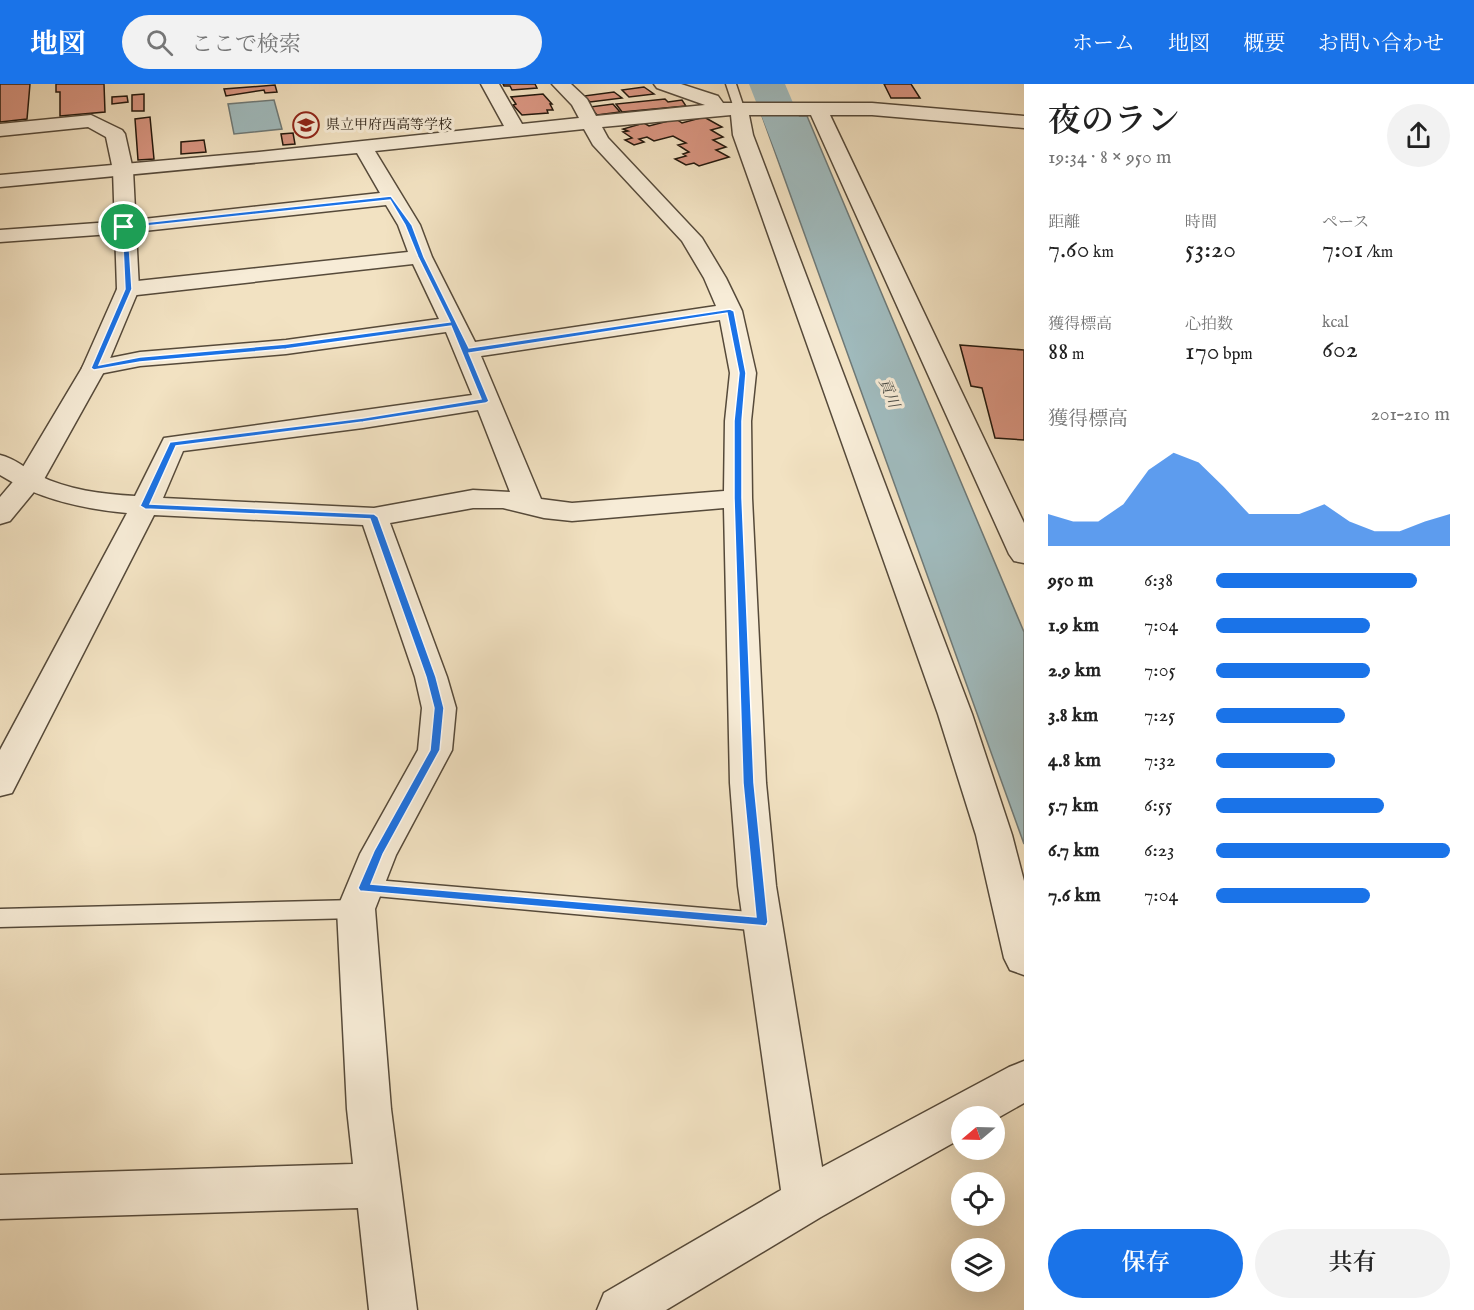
<!DOCTYPE html>
<html lang="ja">
<meta charset="utf-8">
<style>
body{margin:0;font-family:"IM FELL English","Noto Serif JP",serif;background:#f2f2f2;color:#222;height:100vh;display:flex;flex-direction:column;font-size:22px;white-space:nowrap}
*{box-sizing:border-box;margin:0}
p{font-size:20px;color:#767676}
.icon{flex:none;width:33px;height:33px;fill:none;stroke:currentColor;stroke-width:2;stroke-linecap:round;stroke-linejoin:round}
.map{position:relative;flex:1;overflow:hidden}
.details{display:flex;flex-direction:column;background:#fff;width:450px}
.details>*{flex:none}
.needle{width:39px;rotate:251deg}
.fabs{position:absolute;left:951px;top:1022px;display:grid;gap:12px}
.fabs a{display:grid;place-items:center;width:54px;height:54px;border-radius:50%;background:#fff;box-shadow:0 6px 24px #0002;font-size:30px}
.pin{position:absolute;display:grid;place-items:center;width:51px;height:51px;color:#fff;margin:-26px;border:3px solid #fff;border-radius:50%;box-shadow:0 2px 6px #0007}
.round{display:grid;place-items:center;flex:none;width:63px;height:63px;border-radius:32px;background:#f2f2f2}
.headline{display:flex;align-items:center;justify-content:space-between;height:102px;padding:0 24px}
h1{font-size:33px;font-weight:600;line-height:45px}
.stats{display:grid;grid-template-columns:repeat(3,1fr);gap:9px;height:102px;padding:6px 24px}
.stats div{display:grid;align-content:center}
.stats b{font-size:26px;font-weight:600}
.stats small{font-size:16px;font-weight:400}
.stats p{font-size:16px}
.chart{height:168px;padding:12px 24px}
.chart p{display:flex;justify-content:space-between}
.chart svg{width:100%;height:108px;margin-top:6px;fill:#1a73e8;opacity:.7}
.button{display:flex;gap:12px;margin-top:auto;padding:12px 24px}
.button a{flex:1;height:69px;border-radius:36px;background:#1a73e8;color:#fff;font-size:24px;font-weight:600;line-height:69px;text-align:center}
.button a+a{background:#f2f2f2;color:#222}
ul{padding:0 24px;list-style:none;font-size:20px}
li{display:grid;grid-template-columns:96px 72px 1fr;align-items:center;height:45px}
li i{height:15px;border-radius:8px;background:#1a73e8}
header{display:flex;align-items:center;gap:36px;box-sizing:border-box;height:84px;padding:0 30px;background:#1a73e8;color:#fff}
header strong{font-size:28px}
nav{display:flex;gap:33px;margin-inline-start:auto;font-size:21px}
.search{width:420px;height:54px;background:#f2f2f2;display:flex;align-items:center;gap:15px;box-sizing:border-box;padding:0 21px;border-radius:33px;color:#767676;font-size:22px}
main{display:flex;flex:1;min-height:0}
.map>svg:first-child{display:block}
.water{fill:#a0bbbe;stroke:#6e7977;stroke-width:1.5}
.lines{fill:none;stroke-linecap:round;stroke-linejoin:round}
.river{fill:#a0bbbe;fill-rule:evenodd}
.building{fill:#d99581;stroke:#22170c;stroke-width:1.5}
.service-casing{stroke:#564a3a;stroke-width:3}
.minor-casing{stroke:#564a3a;stroke-width:3}
.tertiary-casing{stroke:#564a3a;stroke-width:3}
.service{fill:#f7ecd7;fill-rule:evenodd}
.minor{fill:#f7ecd7;fill-rule:evenodd}
.tertiary{fill:#f7ecd7;fill-rule:evenodd}
.route{fill:#1a73e8;stroke:#fff;stroke-width:1.5;fill-rule:evenodd}
.labels{text-anchor:middle;dominant-baseline:central;stroke-width:6;stroke-linejoin:round;paint-order:stroke}
.far-poi-label{font-size:14px;fill:#22170c;stroke:#f7ecd7;text-anchor:start}
.far-water-label{font-size:15px;font-style:italic;fill:#4e504a;stroke:#f7ecd7}
</style>
<header>
<strong>地図</strong>
<div class="search"><svg class="icon" aria-label="search" viewBox="0 0 24 24"><circle cx="10" cy="10" r="6"/><path d="M15 15l6 6"/></svg>ここで検索</div>
<nav><a>ホーム</a><a>地図</a><a>概要</a><a>お問い合わせ</a></nav>
</header>
<main>
<div class="map">
<svg width="1024" height="1226" viewBox="0 0 1024 1226">
<rect width="100%" height="100%" fill="#f2e2c2"/>
<filter id="stains"><feTurbulence type="fractalNoise" baseFrequency=".00333" numOctaves="4"/><feColorMatrix values="0 0 0 0 .2 0 0 0 0 .09 0 0 0 0 .02 0 0 0 .5 -.17"/></filter>
<radialGradient id="worn" r=".72"><stop offset=".6" stop-color="#630" stop-opacity="0"/><stop offset="1" stop-color="#630" stop-opacity=".3"/></radialGradient>
<g class="water">
<polygon points="274,16 282,45 234,50 228,20"/>
<polygon points="762,32 807,32 1024,548 1024,760"/>
</g>
<g class="lines">
<polygon class="river" points="749,0 785,0 834,115 828,124 814,127 800,124 794,115"/>
</g>
<g class="building">
<polygon points="0,0 30,0 27,35 0,38"/>
<polygon points="56,0 104,0 105,28 60,32 60,8 56,8"/>
<polygon points="503,0 535,0 537,4 512,6 510,2 504,2"/>
<polygon points="884,0 911,0 920,14 891,14"/>
<polygon points="275,1 277,8 265,9 264,6 226,12 224,5"/>
<polygon points="644,3 654,10 629,13 622,6"/>
<polygon points="614,8 622,14 590,18 584,12"/>
<polygon points="144,10 144,27 132,27 132,11"/>
<polygon points="543,10 552,20 550,20 553,26 547,26 548,29 522,31 513,21 516,20 511,13"/>
<polygon points="127,12 128,18 112,20 112,13"/>
<polygon points="665,15 668,18 682,16 686,22 622,28 616,20"/>
<polygon points="613,20 620,28 597,31 590,23"/>
<polygon points="150,33 154,75 138,76 135,35"/>
<polygon points="704,33 722,43 711,46 723,53 713,56 726,63 716,66 729,73 699,82 694,79 686,81 675,75 686,72 683,70 689,68 678,61 686,59 673,52 654,57 647,53 639,55 644,58 634,61 625,56 632,54 623,48 628,47 623,45 644,39 649,42 676,35 682,39"/>
<polygon points="293,49 295,60 283,61 281,50"/>
<polygon points="204,56 206,68 181,70 181,58"/>
<polygon points="960,261 1024,266 1024,356 995,354 982,304 971,302"/>
</g>
<g class="lines">
<g class="service-casing">
<g id="service">
<polygon points="726,0 736,0 744,24 743,26 734,24"/>
<polygon points="364,795 762,829 769,832 773,838 769,844 762,847 364,811 357,809 354,803 357,797"/>
<polygon points="356,816 363,819 366,825 363,831 356,834 0,843 0,825"/>
</g>
</g>
<g class="minor-casing">
<path id="minor" d="M481 0H499L522 40 579 34 572 21 552 0H571L587 15 596 32 705 21 657 4 654 0H681L718 12 723 19H872L1024 32V44L872 31H830L1024 439V479L1014 477 1009 470 811 31H749L753 51 972 630 1012 751 1024 797V891L1010 886 1004 874 976 751 938 630 733 51 731 31 602 43 608 54 702 154 726 194 742 227 756 289 751 337 752 414 766 699 776 802 822 1083 1009 983 1024 977V1019L994 1036V1032H962V1054L821 1133 666 1226H597L604 1209 781 1106 738 802 730 699 724 424 572 437 544 434 503 424H473L390 439 447 593 456 624 452 666 396 771 375 825 391 1025 417 1226H369L358 1124 0 1135V1091L353 1080 347 1025 337 825 360 770 418 666 422 624 415 593 363 441 154 431 12 709 0 712V666L127 429C83 425 38 415 0 391V371C14 374 25 384 38 391 68 406 102 410 135 412L164 354 472 311 446 248 286 270 140 282 94 291 85 289 82 284 85 279 140 268 286 256 439 235 413 180 128 212 120 210 117 205 120 200 128 198 408 168 398 141 386 121 125 149 0 158V146L125 137 380 109 357 69 0 103V91L259 68 504 42ZM584 45 593 61 682 157 704 194 716 222 475 258 432 173 420 141 375 67ZM720 236 730 289 725 337 724 407 572 419 541 415 481 272ZM478 326 510 408 473 406 374 424 163 414 183 367 363 344Z"/>
</g>
<g class="tertiary-casing">
<polygon id="tertiary" points="91,31 122,46 125,50 133,86 139,205 106,284 43,397 10,437 0,440 0,413 17,393 82,284 117,205 113,86 106,53 88,43 0,52 0,40"/>
</g>
<use href="#service" class="service"/>
<use href="#minor" class="minor"/>
<use href="#tertiary" class="tertiary"/>
</g>
<path class="route" d="M391 112 412 141 424 173 469 264 730 225 734 227 746 289 742 337V414L754 699 768 838 766 842 360 807 358 804 374 767 430 666 434 624 426 593 370 435 145 425 140 422 170 358 363 334 481 315 451 242 286 265 140 278 94 286 91 284 125 205 122 141ZM390 116 405 141 418 173 450 238 286 260 140 273 99 281 132 205 128 144ZM727 229 739 289 734 337V414L743 699 756 833 371 800 383 770 440 666 444 624 436 593 378 433 374 430 150 420 176 362 363 338 486 319 489 317 469 269Z"/>
<defs>
<g id="school-ring" transform="scale(1.35)"><circle r="9.5" fill="#f7ecd7" stroke="#8f2418" stroke-width="1.5"/><path d="M0-5L7-2L0 1L-7-2ZM-4 1L0 2.5L4 1V4Q0 6-4 4Z" fill="#8f2418"/></g>
</defs>
<g fill-rule="evenodd">
<use href="#school-ring" x="306" y="41"/>
</g>
<g class="labels">
<g class="far-poi-label">
<text x="326" y="41">県立甲府西高等学校</text>
</g>
<g class="far-water-label">
<text transform="translate(889 309) rotate(68)">貢川</text>
</g>
</g>
<rect width="100%" height="100%" filter="url(#stains)"/>
<rect width="100%" height="100%" fill="url(#worn)"/>
</svg>
<div class="fabs">
<a><svg class="needle" viewBox="-14 -14 28 28"><path d="M0-13l5 13h-10z" fill="#e53935"/><path d="M0 13l5-13h-10z" fill="#767676"/></svg></a>
<a><svg class="icon" aria-label="locate" viewBox="0 0 24 24"><circle cx="12" cy="12" r="6"/><path d="M12 2v4M12 18v4M2 12h4M18 12h4"/></svg></a>
<a><svg class="icon" aria-label="layers" viewBox="0 0 24 24"><path d="M12 4l9 5-9 5-9-5zM3 14l9 5 9-5"/></svg></a>
</div>
<div class="pin" style="left:124px;top:143px;background:#1e9e55"><svg class="icon" aria-label="arrive" viewBox="0 0 24 24"><path d="M6 21V4h12l-3 4 3 4H6"/></svg></div>
</div>
<section class="details">
<div class="headline"><div><h1>夜のラン</h1><p>19:34 · 8 × 950 m</p></div><a class="round"><svg class="icon" aria-label="share" viewBox="0 0 24 24"><path d="M12 15V3M7 8l5-5 5 5M5 13v7h14v-7"/></svg></a></div>
<div class="stats">
<div><p>距離</p><b>7.60<small> km</small></b></div>
<div><p>時間</p><b>53:20</b></div>
<div><p>ペース</p><b>7:01<small> /km</small></b></div>
</div>
<div class="stats">
<div><p>獲得標高</p><b>88<small> m</small></b></div>
<div><p>心拍数</p><b>170<small> bpm</small></b></div>
<div><p>kcal</p><b>602</b></div>
</div>
<div class="chart"><p><span>獲得標高</span>201–210 m</p>
<svg viewBox="0 0 160 44" preserveAspectRatio="none"><path d="M0 44V31L10 34L20 34L30 27L40 13L50 6L60 10L70 20L80 31L90 31L100 31L110 27L120 34L130 38L140 38L150 34L160 31V44z"/></svg>
</div>
<ul>
<li><b>950 m</b>6:38<i style="width:86%"></i></li>
<li><b>1.9 km</b>7:04<i style="width:66%"></i></li>
<li><b>2.9 km</b>7:05<i style="width:66%"></i></li>
<li><b>3.8 km</b>7:25<i style="width:55%"></i></li>
<li><b>4.8 km</b>7:32<i style="width:51%"></i></li>
<li><b>5.7 km</b>6:55<i style="width:72%"></i></li>
<li><b>6.7 km</b>6:23<i style="width:100%"></i></li>
<li><b>7.6 km</b>7:04<i style="width:66%"></i></li>
</ul>
<div class="button"><a>保存</a><a>共有</a></div>
</section>
</main>
